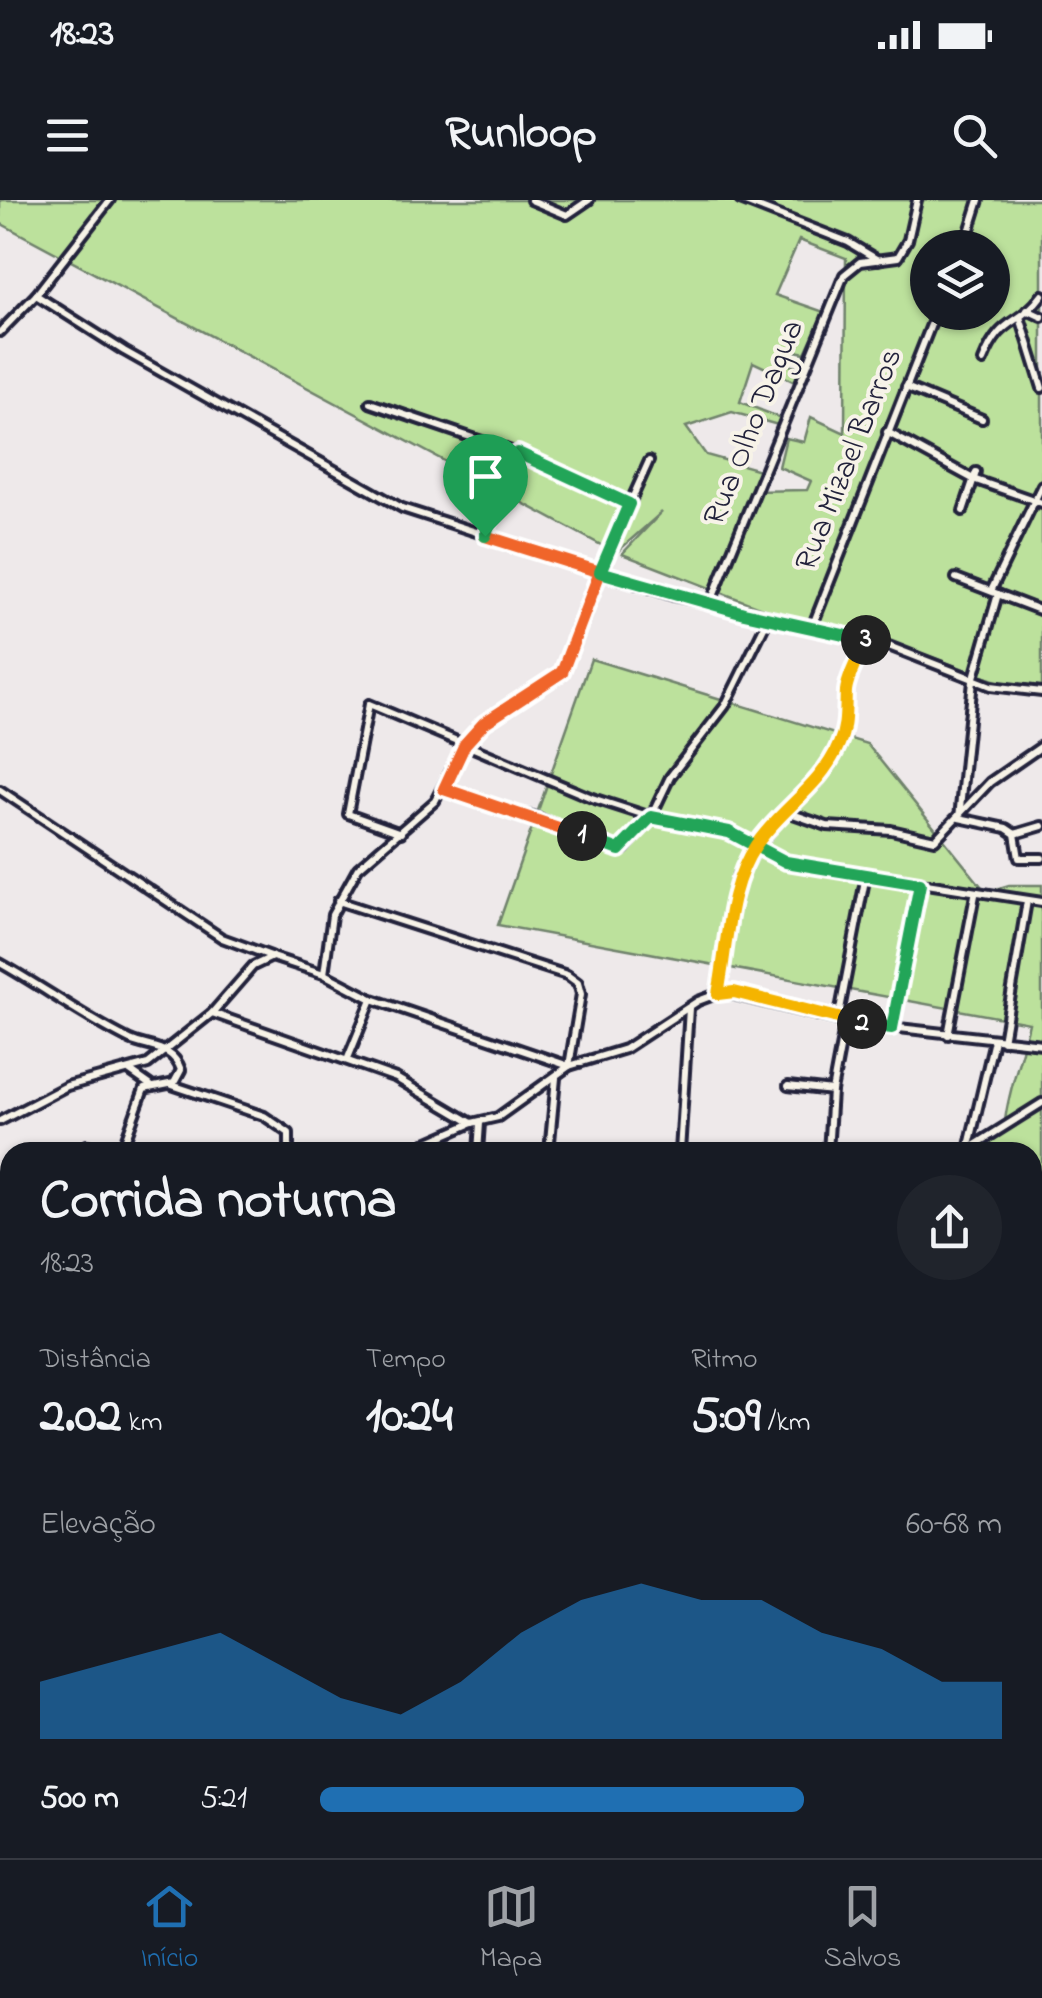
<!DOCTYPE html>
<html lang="pt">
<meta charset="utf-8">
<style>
body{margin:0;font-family:"Indie Flower",sans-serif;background:#20242c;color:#f1f3f6;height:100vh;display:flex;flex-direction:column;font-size:38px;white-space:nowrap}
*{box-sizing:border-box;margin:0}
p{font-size:32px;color:#9ea1a6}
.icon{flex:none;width:55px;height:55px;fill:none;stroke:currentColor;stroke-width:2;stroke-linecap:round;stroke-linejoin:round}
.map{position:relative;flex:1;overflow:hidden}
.panel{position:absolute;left:0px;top:942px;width:1042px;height:718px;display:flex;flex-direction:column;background:#171b24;border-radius:30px 30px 0 0;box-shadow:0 2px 8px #0004}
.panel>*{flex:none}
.fabs{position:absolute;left:910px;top:30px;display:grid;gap:20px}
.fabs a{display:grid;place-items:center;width:100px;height:100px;border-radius:50%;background:#171b24;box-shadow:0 2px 8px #0004;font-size:50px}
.pin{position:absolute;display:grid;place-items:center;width:85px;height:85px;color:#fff;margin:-102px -42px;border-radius:50% 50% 50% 0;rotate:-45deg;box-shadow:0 0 10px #0007}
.pin .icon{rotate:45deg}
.km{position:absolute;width:50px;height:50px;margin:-25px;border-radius:50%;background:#222;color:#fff;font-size:28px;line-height:50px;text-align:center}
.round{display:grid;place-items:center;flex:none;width:105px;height:105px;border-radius:52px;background:#20242c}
.overview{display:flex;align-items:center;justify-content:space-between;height:170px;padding:0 40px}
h1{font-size:55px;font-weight:800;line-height:75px}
.figures{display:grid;grid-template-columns:repeat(3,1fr);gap:15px;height:170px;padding:10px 40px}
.figures div{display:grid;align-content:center}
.figures b{font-size:50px;font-weight:800}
.figures small{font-size:28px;font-weight:400}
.figures p{font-size:28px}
.chart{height:280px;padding:20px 40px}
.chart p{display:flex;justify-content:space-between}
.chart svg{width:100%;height:180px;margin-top:10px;fill:#1f6fb2;opacity:.7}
ul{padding:0 40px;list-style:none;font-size:32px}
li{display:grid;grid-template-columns:160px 120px 1fr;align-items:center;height:75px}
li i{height:25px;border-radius:12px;background:#1f6fb2}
.status{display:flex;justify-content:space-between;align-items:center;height:70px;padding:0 50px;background:#171b24;direction:ltr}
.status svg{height:28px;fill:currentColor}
header{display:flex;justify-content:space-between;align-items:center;height:130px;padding:0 40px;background:#171b24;font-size:45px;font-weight:800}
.menu{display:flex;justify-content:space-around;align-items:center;height:140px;border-top:2px solid #363941;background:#171b24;font-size:28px;color:#9ea1a6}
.menu a{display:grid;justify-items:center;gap:5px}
.menu .selected{color:#1f6fb2}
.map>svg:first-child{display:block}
.green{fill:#bce19c;stroke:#6f826c;stroke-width:2.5;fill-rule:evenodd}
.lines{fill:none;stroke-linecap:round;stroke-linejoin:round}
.street-casing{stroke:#22223b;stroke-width:14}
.street{stroke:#f7f3e8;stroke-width:6}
.split-1-casing{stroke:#fff;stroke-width:20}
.split-2-casing{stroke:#fff;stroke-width:20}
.split-3-casing{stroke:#fff;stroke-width:20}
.split-4-casing{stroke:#fff;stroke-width:20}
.split-1{stroke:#f0652b;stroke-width:12}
.split-2{stroke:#22a559;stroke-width:12}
.split-3{stroke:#f5b400;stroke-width:12}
.split-4{stroke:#22a559;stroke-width:12}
.labels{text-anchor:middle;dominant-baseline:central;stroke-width:8;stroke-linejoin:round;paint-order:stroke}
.street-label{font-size:32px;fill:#22223b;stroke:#f7f3e8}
</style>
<div class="status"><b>18:23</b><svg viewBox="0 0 49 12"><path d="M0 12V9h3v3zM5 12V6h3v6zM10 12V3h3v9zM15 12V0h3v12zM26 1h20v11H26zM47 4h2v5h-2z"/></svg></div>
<header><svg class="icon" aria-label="menu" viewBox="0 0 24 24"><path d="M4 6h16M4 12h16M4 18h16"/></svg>Runloop<svg class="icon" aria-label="search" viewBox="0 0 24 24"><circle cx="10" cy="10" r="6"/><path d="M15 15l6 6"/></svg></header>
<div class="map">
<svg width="1042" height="1658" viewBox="0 0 1042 1658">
<rect width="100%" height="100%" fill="#eee9ea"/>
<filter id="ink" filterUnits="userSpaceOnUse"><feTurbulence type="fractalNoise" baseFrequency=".01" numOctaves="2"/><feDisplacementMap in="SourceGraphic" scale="20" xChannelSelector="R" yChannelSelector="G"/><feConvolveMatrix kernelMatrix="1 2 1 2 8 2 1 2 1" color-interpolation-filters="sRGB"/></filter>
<g filter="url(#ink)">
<g class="green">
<path d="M0 0H1042V498L910 449 764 409 622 354 662 312 616 353 0 23ZM799 40 846 58 845 233 811 217 804 242 786 238 779 267 811 281 807 290 753 291 760 270 706 255 686 227 732 212 778 225 781 218 740 202 753 162 795 182 801 169 778 161 781 148 805 153 824 112 775 95ZM928 48H992V112H928Z"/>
<path d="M591 459 867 544 986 692 1009 685H1042V1566L1033 1578V1536L1039 1543 1032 1531V952H965L1005 921C1009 887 1022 857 1029 823L498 725Z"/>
<polygon points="10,1369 10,1650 1032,1650 1033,1590 1042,1580 1042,1658 0,1658 0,1374"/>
</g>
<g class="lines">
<g class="street-casing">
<g id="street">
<polyline points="531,0 567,15 589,0"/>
<polyline points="740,0 848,42 878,60"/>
<polyline points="964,48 979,0"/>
<polyline points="36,95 124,151 402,308 674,396 881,443 991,486 1042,492"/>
<polyline points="1027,110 1042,117"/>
<polyline points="1020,117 1042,188"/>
<polyline points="0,132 36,95 110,0"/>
<path d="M983 161C1001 115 1018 128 1042 95"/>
<polyline points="906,187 982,219"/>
<polyline points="370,203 517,253 629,304"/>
<polyline points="887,232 973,279 1042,303"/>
<polyline points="963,311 976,272"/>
<polyline points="485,336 517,253"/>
<polyline points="956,378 1042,411"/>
<polyline points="991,391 1042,285"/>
<polyline points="998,394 973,481 959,618 1006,628 1015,634 1019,658 1042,658"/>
<polyline points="710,404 844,75 860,62 898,57 908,40 917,0"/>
<polyline points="812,427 936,112"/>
<polyline points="444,589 514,614 533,616 615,650 624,649 651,617 670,577 725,506 768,419"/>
<polyline points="0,590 222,738 271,756"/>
<polyline points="784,611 827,626 891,630 935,640 990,582 1042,546"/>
<polyline points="401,633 348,614 369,504 592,598 651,617 729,632 786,662 1042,702"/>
<polyline points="1015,634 1042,626"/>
<path d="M0 763C43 787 85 818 130 840 150 849 172 845 181 870L174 883 144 889 121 952"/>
<polyline points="324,774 332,715 358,668 435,601 465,544 484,523 562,473 599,372 649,261"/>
<polyline points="717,793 738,675 784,611 817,582 839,546 845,524 847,486 866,439"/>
<polyline points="212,813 396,878 472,923"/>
<polyline points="838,820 866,675"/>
<polyline points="892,828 921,684"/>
<polyline points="948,835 975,695"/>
<polyline points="1003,841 1027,701"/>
<polyline points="348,858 372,799"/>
<polyline points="130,871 150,885"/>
<polyline points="172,885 264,916 289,933 289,952"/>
<polyline points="788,886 832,891"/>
<polyline points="0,921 67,886 148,864 212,813 253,766 272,757 324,774 372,799 569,866 581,794 578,783 567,775 338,701"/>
<polyline points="87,945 113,952"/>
<polyline points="968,950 994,840"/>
<polyline points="406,952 472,923 498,917 569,866 625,849 698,801 722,792 845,822 1042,844"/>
<polyline points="478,952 480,923"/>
<polyline points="549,952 556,878"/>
<polyline points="680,952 689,808"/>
<polyline points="828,952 832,891 845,822"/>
<polyline points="964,952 1042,903"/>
<polyline points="0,1169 10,1163"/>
<polyline points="1032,1313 1042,1268"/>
<polyline points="0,1356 10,1374"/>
<polyline points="0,1497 10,1519"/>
<polyline points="1032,1551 1042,1560"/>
<polyline points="1032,1571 1042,1562"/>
<polyline points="0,1644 6,1658"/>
<polyline points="35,1658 35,1650"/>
<polyline points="866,1658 875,1650"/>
<polyline points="935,1658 944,1650"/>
</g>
</g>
<use href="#street" class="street"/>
</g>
</g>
<g class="lines" filter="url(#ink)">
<g class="split-1-casing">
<polyline id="split-1" points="485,336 600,372 562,472 484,523 465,544 444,589 582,636"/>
</g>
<g class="split-2-casing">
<polyline id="split-2" points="582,636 619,650 651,617 729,632 786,662 920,684 892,828 862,824"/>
</g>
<g class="split-3-casing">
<path id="split-3" d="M862 824 734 792 718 794C728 744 727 687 756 645 781 608 821 587 839 544 847 526 845 509 846 491 848 474 860 456 866 440"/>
</g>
<g class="split-4-casing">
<polyline id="split-4" points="485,336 518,253 629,304 600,372 744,413 866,440"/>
</g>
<use href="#split-1" class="split-1"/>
<use href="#split-2" class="split-2"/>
<use href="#split-3" class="split-3"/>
<use href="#split-4" class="split-4"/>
</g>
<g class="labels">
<g class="street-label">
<text transform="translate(755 223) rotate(-68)">Rua Olho Dagua</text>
<text transform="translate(850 260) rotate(-68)">Rua Mizael Barros</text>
</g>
</g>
</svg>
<div class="fabs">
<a><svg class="icon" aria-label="layers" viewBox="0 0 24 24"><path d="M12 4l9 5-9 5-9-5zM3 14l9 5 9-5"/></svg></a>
</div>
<div class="pin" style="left:485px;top:336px;background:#1e9e55"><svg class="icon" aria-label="arrive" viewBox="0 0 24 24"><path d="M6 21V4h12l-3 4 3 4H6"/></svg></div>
<b class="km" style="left:582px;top:636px">1</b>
<b class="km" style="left:862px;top:824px">2</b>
<b class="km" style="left:866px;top:440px">3</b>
<section class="panel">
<div class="overview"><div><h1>Corrida noturna</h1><p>18:23</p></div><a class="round"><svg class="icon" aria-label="share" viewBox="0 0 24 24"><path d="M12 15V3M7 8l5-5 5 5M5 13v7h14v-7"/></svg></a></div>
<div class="figures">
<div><p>Distância</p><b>2.02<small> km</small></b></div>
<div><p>Tempo</p><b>10:24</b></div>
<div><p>Ritmo</p><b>5:09<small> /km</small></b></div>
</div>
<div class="chart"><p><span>Elevação</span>60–68 m</p>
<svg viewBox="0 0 160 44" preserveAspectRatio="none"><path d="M0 44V30L10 26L20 22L30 18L40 26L50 34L60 38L70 30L80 18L90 10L100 6L110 10L120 10L130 18L140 22L150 30L160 30V44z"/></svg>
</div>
<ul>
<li><b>500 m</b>5:21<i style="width:71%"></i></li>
</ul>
</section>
</div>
<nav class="menu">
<a class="selected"><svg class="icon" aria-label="home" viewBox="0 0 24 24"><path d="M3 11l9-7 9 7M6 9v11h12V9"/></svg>Início</a>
<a><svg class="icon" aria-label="map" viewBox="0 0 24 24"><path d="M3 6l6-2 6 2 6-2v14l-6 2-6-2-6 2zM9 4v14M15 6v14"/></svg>Mapa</a>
<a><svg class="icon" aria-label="saved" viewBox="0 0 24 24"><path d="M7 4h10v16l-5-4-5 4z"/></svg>Salvos</a>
</nav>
